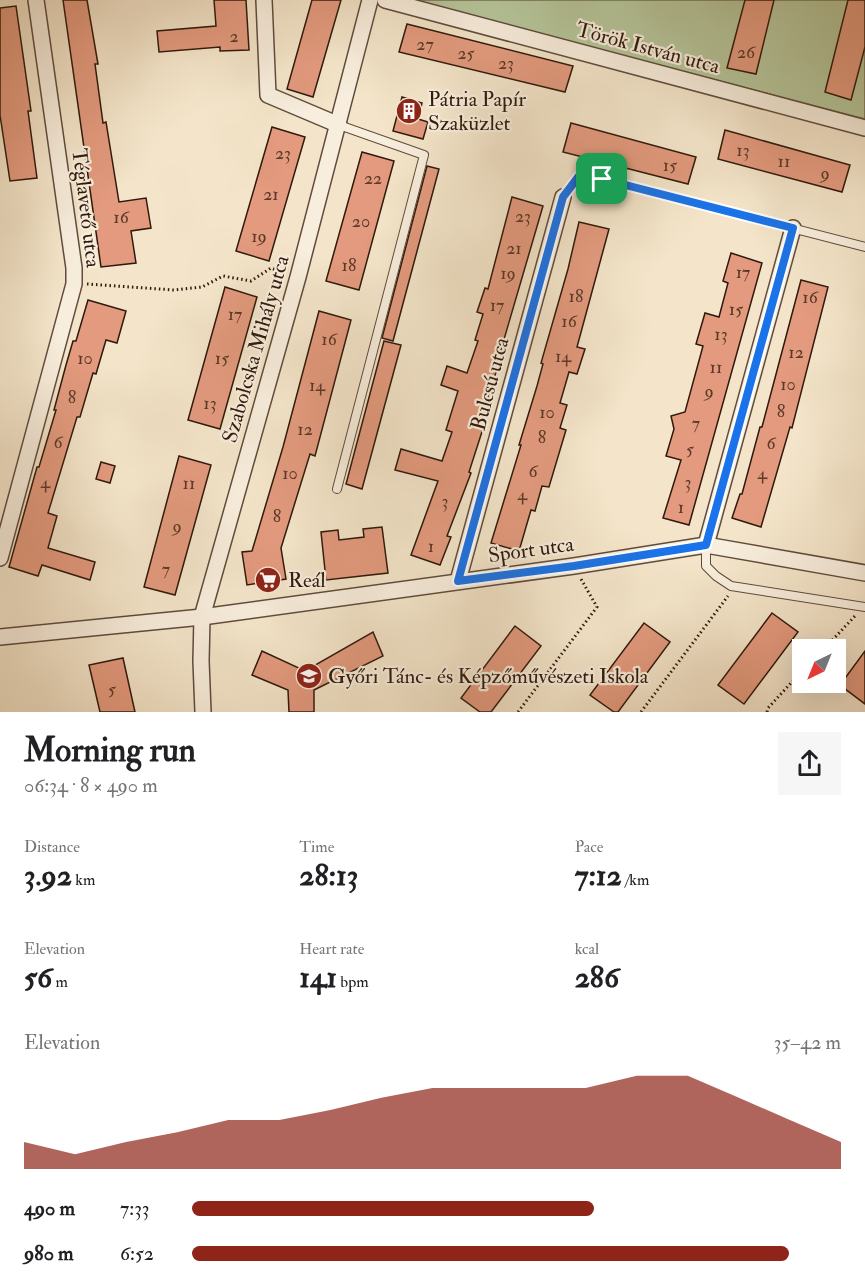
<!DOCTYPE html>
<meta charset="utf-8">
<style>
body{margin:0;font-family:"IM FELL Double Pica",serif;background:#f6f6f6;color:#202124;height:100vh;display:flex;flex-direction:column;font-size:22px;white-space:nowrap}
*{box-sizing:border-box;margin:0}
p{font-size:20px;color:#757577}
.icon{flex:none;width:33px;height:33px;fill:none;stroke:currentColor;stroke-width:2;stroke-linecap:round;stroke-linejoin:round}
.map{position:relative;height:712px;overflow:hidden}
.panel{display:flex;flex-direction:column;background:#fff;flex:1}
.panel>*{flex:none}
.needle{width:39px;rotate:223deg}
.fabs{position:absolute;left:792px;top:639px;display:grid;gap:12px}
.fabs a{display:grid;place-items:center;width:54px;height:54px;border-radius:0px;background:#fff;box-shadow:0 6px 24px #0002;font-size:30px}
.pin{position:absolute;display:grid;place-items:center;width:51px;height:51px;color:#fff;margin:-26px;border-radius:12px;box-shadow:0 3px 9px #0006}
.round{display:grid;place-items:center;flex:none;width:63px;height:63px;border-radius:0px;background:#f6f6f6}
.head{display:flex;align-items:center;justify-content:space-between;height:102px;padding:0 24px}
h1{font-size:33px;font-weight:700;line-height:45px}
.metrics{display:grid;grid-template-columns:repeat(3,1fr);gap:9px;height:102px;padding:6px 24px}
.metrics div{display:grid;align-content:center}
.metrics b{font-size:30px;font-weight:700}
.metrics small{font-size:16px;font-weight:400}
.metrics p{font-size:16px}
.chart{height:168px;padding:12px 24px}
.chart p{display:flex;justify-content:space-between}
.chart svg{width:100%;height:108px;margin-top:6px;fill:#8f2418;opacity:.7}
ul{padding:0 24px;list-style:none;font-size:20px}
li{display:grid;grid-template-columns:96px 72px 1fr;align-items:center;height:45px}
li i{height:15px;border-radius:8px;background:#8f2418}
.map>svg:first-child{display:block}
.green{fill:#b6c69b;stroke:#727054;stroke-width:1.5}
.building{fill:#e39a7e;stroke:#2f190c;stroke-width:1.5}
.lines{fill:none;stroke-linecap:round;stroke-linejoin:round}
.lane-casing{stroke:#604c3c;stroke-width:10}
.street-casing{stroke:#604c3c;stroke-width:18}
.path{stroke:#2f190c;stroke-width:3;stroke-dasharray:1.5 3;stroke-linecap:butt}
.lane{stroke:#f8eedd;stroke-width:8}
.street{stroke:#f8eedd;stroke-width:15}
.route-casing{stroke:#fff;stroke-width:12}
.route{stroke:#1a73e8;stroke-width:8}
.labels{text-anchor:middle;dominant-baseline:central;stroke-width:4.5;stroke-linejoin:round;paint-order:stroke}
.number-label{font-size:18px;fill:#5c3928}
.street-label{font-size:21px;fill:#2f190c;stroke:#f8eedd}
.poi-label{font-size:21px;fill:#2f190c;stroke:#f8eedd;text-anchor:start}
</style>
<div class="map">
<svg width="865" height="712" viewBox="0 0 865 712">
<rect width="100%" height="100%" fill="#f4e5ca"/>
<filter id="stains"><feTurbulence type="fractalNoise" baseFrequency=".00333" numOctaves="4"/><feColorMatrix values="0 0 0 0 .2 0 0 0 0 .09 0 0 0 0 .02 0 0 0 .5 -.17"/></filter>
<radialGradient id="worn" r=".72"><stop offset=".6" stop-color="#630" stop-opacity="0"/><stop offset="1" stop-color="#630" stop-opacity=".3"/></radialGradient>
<polygon class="green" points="411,0 865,0 865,119"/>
<g class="building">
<polygon points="63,0 87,0 98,64 95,64 103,123 106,122 119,202 146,198 151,228 131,231 136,263 101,267"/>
<polygon points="214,0 246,0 249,50 220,51 220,47 159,52 157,31 216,26"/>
<polygon points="312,0 341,0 313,97 287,89"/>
<polygon points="745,0 774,0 756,74 727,68"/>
<polygon points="848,0 865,0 865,47 851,100 825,92"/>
<polygon points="16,6 31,111 28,111 37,178 10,181 0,115 0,8"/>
<polygon points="407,24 573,66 565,92 399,52"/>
<polygon points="402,97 422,103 418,119 428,122 423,139 393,131"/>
<polygon points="571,123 696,157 688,184 563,152"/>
<polygon points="272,127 305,137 269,261 236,251"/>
<polygon points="725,130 850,165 842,192 718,159"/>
<polygon points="362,152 394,161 359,290 326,281"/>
<polygon points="427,166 439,169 393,341 382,338"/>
<polygon points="512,197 543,206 500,353 502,354 483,412 488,413 469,472 471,473 447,536 451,537 440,565 411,555 438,481 395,470 401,449 442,461 452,432 446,430 458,391 441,385 447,366 467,373 478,341 475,340 483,314 477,312 485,288 488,289"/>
<polygon points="579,222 609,229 577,347 585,349 577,374 569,372 560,403 567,405 560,428 566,430 549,487 542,486 535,511 531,510 519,551 491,543 521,445 519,445 537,386 543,364 541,363 568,269"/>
<polygon points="731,253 762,263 689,525 663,518 681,460 666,456 674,429 671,416 685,412 703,346 696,344 705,313 719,317 728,283 723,281"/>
<polygon points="801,280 828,287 792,428 790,427 761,527 732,518 740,494 742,494 760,427 762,427"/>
<polygon points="225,287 257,297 220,429 188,420"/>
<polygon points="88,300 126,311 117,343 106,340 96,374 93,373 80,417 77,417 48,513 57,516 48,548 95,562 90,580 42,565 38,576 9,567 37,467 39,467 56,410 54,410 66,365 73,341 76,341"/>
<polygon points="319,311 351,320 315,456 310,454 281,548 286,579 247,585 242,552 252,551 283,447"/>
<polygon points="384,341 401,345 362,489 346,484"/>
<polygon points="179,456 211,465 175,595 144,587"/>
<polygon points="101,462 115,466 110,483 96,479"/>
<polygon points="382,527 388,573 326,580 321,532 338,530 339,540 364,537 363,529"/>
<polygon points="772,613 798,632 744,704 718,685"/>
<polygon points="644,623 670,642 618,712 614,712 590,695"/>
<polygon points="515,626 541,646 491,712 480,712 461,698"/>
<polygon points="373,632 383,656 314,690 314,712 289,712 288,690 252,675 262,651 305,671"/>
<polygon points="865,651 865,704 840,685"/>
<polygon points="123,658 135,712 100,712 89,665"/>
</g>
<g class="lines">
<g class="lane-casing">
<g id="lane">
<polyline points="563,197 579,176 602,179 865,247"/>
<polyline points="337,489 424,155 339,125"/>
<polyline points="706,545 706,566 716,576 731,586 865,607"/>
</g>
</g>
<g class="street-casing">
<g id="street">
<polyline points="264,0 268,95 339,125"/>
<polyline points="385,0 865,128"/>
<polyline points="706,545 793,228"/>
<polyline points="0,558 74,284 74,268 36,0"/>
<polyline points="458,581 563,197"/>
<polyline points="0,637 202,617 574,566 706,545 865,573"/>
<polyline points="203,712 201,661 202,617 298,277 370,0"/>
</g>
</g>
<g class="path">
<polyline points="87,284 174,290 202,287 223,276 251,281 271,268 285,273"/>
<polyline points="823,650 855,616"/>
<polyline points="518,712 597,607 581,579"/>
<polyline points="641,712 728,596"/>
<polyline points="767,712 768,708 802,671"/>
</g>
<use href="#lane" class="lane"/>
<use href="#street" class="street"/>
</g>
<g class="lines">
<g class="route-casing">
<polygon id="route" points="579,176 602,179 793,228 706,545 574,566 458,581 563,197"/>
</g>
<use href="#route" class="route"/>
</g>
<defs>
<g id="building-disc" transform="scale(1.35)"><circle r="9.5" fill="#8f2418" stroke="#f8eedd"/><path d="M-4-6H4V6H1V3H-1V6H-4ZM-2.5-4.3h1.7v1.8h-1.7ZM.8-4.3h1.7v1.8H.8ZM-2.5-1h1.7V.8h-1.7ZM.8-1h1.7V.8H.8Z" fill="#fff"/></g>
<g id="supermarket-disc" transform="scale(1.35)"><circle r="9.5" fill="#8f2418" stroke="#f8eedd"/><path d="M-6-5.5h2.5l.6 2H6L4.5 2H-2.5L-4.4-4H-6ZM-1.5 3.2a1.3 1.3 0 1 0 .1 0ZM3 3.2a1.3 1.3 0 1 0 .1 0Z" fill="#fff"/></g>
<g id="school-disc" transform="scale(1.35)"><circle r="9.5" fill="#8f2418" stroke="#f8eedd"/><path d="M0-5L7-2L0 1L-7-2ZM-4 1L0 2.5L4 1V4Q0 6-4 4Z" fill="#fff"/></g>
</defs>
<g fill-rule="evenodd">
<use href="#building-disc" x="409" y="111"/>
<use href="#supermarket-disc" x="268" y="580"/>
<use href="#school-disc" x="309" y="676"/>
</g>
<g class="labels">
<g class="number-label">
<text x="234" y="36">2</text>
<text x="425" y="44">27</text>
<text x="746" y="52">26</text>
<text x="466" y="53">25</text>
<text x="506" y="63">23</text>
<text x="743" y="150">13</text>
<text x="283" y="153">23</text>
<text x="784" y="161">11</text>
<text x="670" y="165">15</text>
<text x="825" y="173">9</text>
<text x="373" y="178">22</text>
<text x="271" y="194">21</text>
<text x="523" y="216">23</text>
<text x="121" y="217">16</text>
<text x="361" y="221">20</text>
<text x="259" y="236">19</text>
<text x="514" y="248">21</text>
<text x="349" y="265">18</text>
<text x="743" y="272">17</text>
<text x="508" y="273">19</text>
<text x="576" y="296">18</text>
<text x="810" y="297">16</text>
<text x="497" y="305">17</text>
<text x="736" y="309">15</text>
<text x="235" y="314">17</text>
<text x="569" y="321">16</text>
<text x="721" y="334">13</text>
<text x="329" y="339">16</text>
<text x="796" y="352">12</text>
<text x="563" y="356">14</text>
<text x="85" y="358">10</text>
<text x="222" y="358">15</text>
<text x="716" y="367">11</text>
<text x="788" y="384">10</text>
<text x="317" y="385">14</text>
<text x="709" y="391">9</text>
<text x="72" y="397">8</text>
<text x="210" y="403">13</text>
<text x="781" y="411">8</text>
<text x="547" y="412">10</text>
<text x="696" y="423">7</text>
<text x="305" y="429">12</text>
<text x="542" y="437">8</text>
<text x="58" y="442">6</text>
<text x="771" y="443">6</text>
<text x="690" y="449">5</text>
<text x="533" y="471">6</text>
<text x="290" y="473">10</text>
<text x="762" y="473">4</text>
<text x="45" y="482">4</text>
<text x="688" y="482">3</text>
<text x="189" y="483">11</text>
<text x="522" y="494">4</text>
<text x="445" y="501">3</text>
<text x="681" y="507">1</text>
<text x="277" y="516">8</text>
<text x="177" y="526">9</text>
<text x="431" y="546">1</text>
<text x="166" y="569">7</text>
<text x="112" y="689">5</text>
</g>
<g class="street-label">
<text transform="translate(648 48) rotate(15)">Török István utca</text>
<text transform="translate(86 208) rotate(83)">Téglavető utca</text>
<text transform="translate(256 349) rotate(-74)">Szabolcska Mihály utca</text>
<text transform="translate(490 384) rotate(-75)">Bulcsú utca</text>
<text transform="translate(531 550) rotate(-8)">Sport utca</text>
</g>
<g class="poi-label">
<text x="428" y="99">Pátria Papír<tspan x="428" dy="24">Szaküzlet</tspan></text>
<text x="288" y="580">Reál</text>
<text x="328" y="676">Győri Tánc- és Képzőművészeti Iskola</text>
</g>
</g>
<rect width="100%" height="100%" filter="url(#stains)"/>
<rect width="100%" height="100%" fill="url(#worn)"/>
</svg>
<div class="fabs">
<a><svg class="needle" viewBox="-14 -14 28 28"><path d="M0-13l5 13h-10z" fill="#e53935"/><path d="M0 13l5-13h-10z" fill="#757577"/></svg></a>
</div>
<div class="pin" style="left:602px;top:179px;background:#1e9e55"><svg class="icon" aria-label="arrive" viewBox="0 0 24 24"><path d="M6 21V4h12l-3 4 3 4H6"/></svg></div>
</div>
<section class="panel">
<div class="head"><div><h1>Morning run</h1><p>06:34 · 8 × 490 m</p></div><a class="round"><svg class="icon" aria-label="share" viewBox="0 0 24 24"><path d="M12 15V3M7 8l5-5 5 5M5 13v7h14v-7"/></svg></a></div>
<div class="metrics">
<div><p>Distance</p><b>3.92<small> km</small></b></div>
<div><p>Time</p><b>28:13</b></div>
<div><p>Pace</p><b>7:12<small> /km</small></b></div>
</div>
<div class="metrics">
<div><p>Elevation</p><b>56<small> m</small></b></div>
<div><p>Heart rate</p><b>141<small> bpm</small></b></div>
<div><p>kcal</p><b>286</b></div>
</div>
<div class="chart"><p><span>Elevation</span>35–42 m</p>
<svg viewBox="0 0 160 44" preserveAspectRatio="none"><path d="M0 44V33L10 38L20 33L30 29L40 24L50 24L60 20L70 15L80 11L90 11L100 11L110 11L120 6L130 6L140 15L150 24L160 33V44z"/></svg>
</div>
<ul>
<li><b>490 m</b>7:33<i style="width:62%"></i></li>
<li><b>980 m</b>6:52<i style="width:92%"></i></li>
</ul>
</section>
